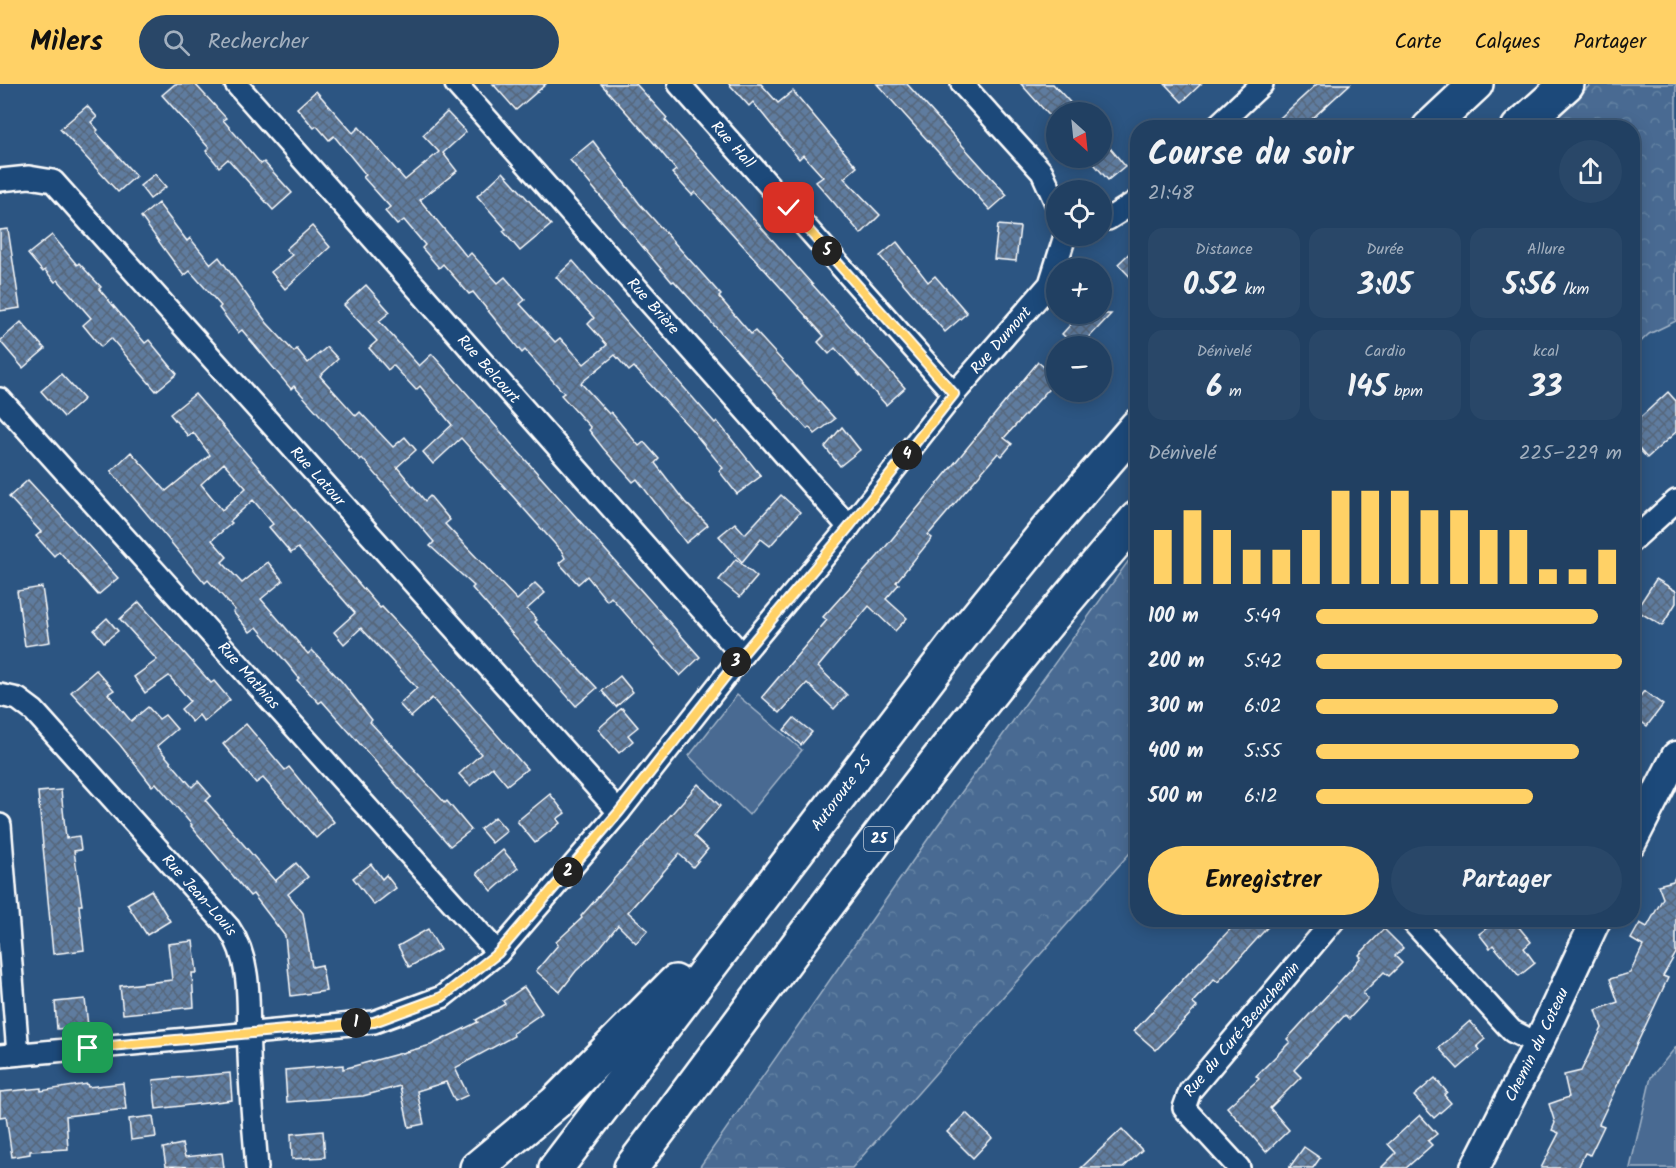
<!DOCTYPE html>
<html lang="fr">
<meta charset="utf-8">
<style>
body{margin:0;font-family:Kalam,sans-serif;background:#294768;color:#f1f3f6;height:100vh;display:flex;flex-direction:column;font-size:22px;white-space:nowrap}
*{box-sizing:border-box;margin:0}
p{font-size:20px;color:#a2afbe}
.icon{flex:none;width:33px;height:33px;fill:none;stroke:currentColor;stroke-width:2;stroke-linecap:round;stroke-linejoin:round}
.map{position:relative;flex:1;overflow:hidden}
.side{position:absolute;left:1130px;top:36px;width:510px;height:807px;display:flex;flex-direction:column;background:#214062;border-radius:24px;box-shadow:0 3px 15px #0003,0 0 0 2px #3e5977}
.side>*{flex:none}
.needle{width:39px;rotate:153deg}
.buttons{position:absolute;left:1046px;top:18px;display:grid;gap:12px}
.buttons a{display:grid;place-items:center;width:66px;height:66px;border-radius:50%;background:#214062;box-shadow:0 3px 15px #0003,0 0 0 2px #3e5977;font-size:30px}
.pin{position:absolute;display:grid;place-items:center;width:51px;height:51px;color:#fff;margin:-26px;border-radius:12px;box-shadow:0 3px 9px #0006}
.km{position:absolute;width:30px;height:30px;margin:-15px;border-radius:50%;background:#222;color:#fff;font-size:16px;line-height:30px;text-align:center}
.round{display:grid;place-items:center;flex:none;width:63px;height:63px;border-radius:32px;background:#294768}
.headline{display:flex;align-items:center;justify-content:space-between;height:102px;padding:0 18px}
h1{font-size:33px;font-weight:600;line-height:45px}
.stats{display:grid;grid-template-columns:repeat(3,1fr);gap:9px;height:102px;padding:6px 18px}
.stats div{display:grid;align-content:center;border-radius:15px;background:#294768;text-align:center}
.stats b{font-size:30px;font-weight:600}
.stats small{font-size:16px;font-weight:400}
.stats p{font-size:16px}
.chart{height:168px;padding:12px 18px}
.chart p{display:flex;justify-content:space-between}
.chart svg{width:100%;height:108px;margin-top:6px;stroke:#ffd166;stroke-width:6}
.button{display:flex;gap:12px;margin-top:auto;padding:12px 18px}
.button a{flex:1;height:69px;border-radius:36px;background:#ffd166;color:#111;font-size:24px;font-weight:600;line-height:69px;text-align:center}
.button a+a{background:#294768;color:#f1f3f6}
ul{padding:0 18px;list-style:none;font-size:20px}
li{display:grid;grid-template-columns:96px 72px 1fr;align-items:center;height:45px}
li i{height:15px;border-radius:8px;background:#ffd166}
header{display:flex;align-items:center;gap:36px;box-sizing:border-box;height:84px;padding:0 30px;background:#ffd166;color:#111}
header strong{font-size:28px}
nav{display:flex;gap:33px;margin-inline-start:auto;font-size:21px}
.search{width:420px;height:54px;background:#294768;display:flex;align-items:center;gap:15px;box-sizing:border-box;padding:0 21px;border-radius:33px;color:#a2afbe;font-size:22px}
.map>svg:first-child{display:block}
.green{fill:#486b92;stroke:#a4b5c8;stroke-width:1.5}
.forest{fill:url(#forest-crowns);stroke:#a4b5c8;stroke-width:1.5}
.building{fill:url(#building-cross-hatch);stroke:#fff;stroke-width:1.5;fill-rule:evenodd}
.lines{fill:none;stroke-linecap:round;stroke-linejoin:round}
.street-casing{stroke:#fff;stroke-width:26}
.secondary-casing{stroke:#fff;stroke-width:33}
.highway-casing{stroke:#fff;stroke-width:38}
.street{stroke:#1f4a7a;stroke-width:21}
.secondary{stroke:#1f4a7a;stroke-width:28}
.highway{stroke:#1f4a7a;stroke-width:33}
.route-casing{stroke:#fff;stroke-width:12}
.route{stroke:#ffd166;stroke-width:8}
.labels{text-anchor:middle;dominant-baseline:central;stroke-width:4.5;stroke-linejoin:round;paint-order:stroke}
.shield{fill:#1f4a7a;stroke:#bcc9d7;stroke-width:1.5}
.shield-label{font-size:15px;font-weight:bold;fill:#fff}
.street-label{font-size:16px;fill:#fff;stroke:#1f4a7a}
</style>
<header>
<strong>Milers</strong>
<div class="search"><svg class="icon" aria-label="search" viewBox="0 0 24 24"><circle cx="10" cy="10" r="6"/><path d="M15 15l6 6"/></svg>Rechercher</div>
<nav><a>Carte</a><a>Calques</a><a>Partager</a></nav>
</header>
<div class="map">
<svg width="1676" height="1084" viewBox="0 0 1676 1084">
<defs>
<pattern id="forest-crowns" width="20" height="18" patternUnits="userSpaceOnUse" patternTransform="scale(1.5)"><rect width="20" height="18" fill="#486b92"/><path d="M2 6a3 3 0 1 1 6 0M12 15a3 3 0 1 1 6 0" fill="none" stroke="#6381a2"/></pattern>
<pattern id="building-cross-hatch" width="8" height="8" patternUnits="userSpaceOnUse" patternTransform="scale(1.5)"><rect width="8" height="8" fill="#5e7c9f"/><path d="M0 0l8 8M0 8l8-8" fill="none" stroke="#56667a"/></pattern>
</defs>
<rect width="100%" height="100%" fill="#2c5582"/>
<filter id="ink" filterUnits="userSpaceOnUse"><feTurbulence type="fractalNoise" baseFrequency=".0167" numOctaves="2"/><feDisplacementMap in="SourceGraphic" scale="12" xChannelSelector="R" yChannelSelector="G"/><feConvolveMatrix kernelMatrix="1 2 1 2 8 2 1 2 1" color-interpolation-filters="sRGB"/></filter>
<g filter="url(#ink)">
<g class="green">
<polygon points="737,611 802,666 749,731 689,672"/>
<polygon points="1676,963 1676,1084 1630,1084 1651,993"/>
</g>
<g class="forest">
<polygon points="1591,0 1676,0 1676,237 1649,250 1632,266 1632,44 1548,43"/>
<polygon points="1137,465 1137,761 852,1084 699,1084 930,752"/>
</g>
<g class="building">
<polygon points="175,0 195,0 226,34 223,36 261,80 264,78 292,109 273,126 228,75 219,83 206,67 209,64 162,11"/>
<polygon points="493,0 546,0 516,26"/>
<polygon points="601,0 636,0 667,34 665,36 905,304 886,321 835,264 829,270 818,258 824,252 695,108 692,111 672,89 676,86 653,58"/>
<polygon points="729,0 761,0 778,19 793,7 857,83 844,94 880,131 861,150 816,98 823,93 803,71 799,75 753,18 749,22"/>
<polygon points="877,0 907,0 1007,111 990,126"/>
<polygon points="1021,0 1053,0 1079,28 1056,28 1056,39"/>
<polygon points="1165,0 1201,0 1182,18"/>
<polygon points="1317,0 1350,0 1302,44 1269,44"/>
<polygon points="316,7 353,49 359,43 405,96 439,68 423,51 447,28 466,48 443,69 457,87 420,116 467,173 471,169 498,199 505,193 525,216 520,220 555,258 560,254 584,280 607,261 588,240 594,234 556,193 573,177 715,339 717,337 761,392 737,410 719,387 723,384 691,345 634,283 629,287 615,271 581,299 609,330 611,328 639,362 644,358 659,375 655,379 685,418 708,441 686,459 637,395 633,398 603,364 589,346 591,344 561,311 564,309 525,266 522,269 473,208 469,210 443,180 439,184 422,164 425,161 404,136 397,141 385,127 390,123 363,93 366,91 334,52 329,56 317,42 314,44 297,24"/>
<polygon points="87,22 97,33 91,38 98,46 96,48 136,92 118,108 60,45"/>
<polygon points="1101,53 1125,82 1108,96 1089,74 1101,74"/>
<polygon points="593,57 639,119 721,211 719,213 751,250 755,247 835,335 815,350 809,343 807,345 702,228 674,197 672,198 570,76"/>
<polygon points="503,88 551,141 520,167 503,147 506,145 477,112"/>
<polygon points="155,90 166,103 150,115 140,102"/>
<polygon points="158,119 187,157 190,154 211,180 219,173 267,239 294,268 297,265 308,279 327,263 338,275 320,292 356,332 360,328 393,363 405,353 416,366 397,383 425,417 430,412 450,436 445,440 517,516 535,499 545,509 527,525 537,536 535,538 597,604 576,622 472,504 474,502 430,462 434,458 362,374 360,376 294,302 291,305 242,246 238,249 219,224 221,222 190,187 184,192 141,133"/>
<polygon points="998,141 1020,143 1016,177 994,175"/>
<polygon points="312,142 330,163 285,205 271,188 292,171 286,165"/>
<polygon points="8,145 20,224 0,227 0,146"/>
<polygon points="52,151 77,181 79,179 101,203 99,205 145,259 149,256 177,290 156,307 111,254 101,263 83,241 91,234 58,196 55,198 45,186 43,188 28,170"/>
<polygon points="897,158 928,198 935,192 967,229 945,248 880,172"/>
<polygon points="1137,162 1137,200 1118,180"/>
<polygon points="366,201 390,228 379,237 419,282 432,270 700,573 680,592 611,513 607,517 587,492 578,500 559,479 565,474 562,468 461,354 433,380 423,368 452,341 420,302 416,306 393,281 388,286 369,264 377,257 344,221"/>
<polygon points="1080,230 1111,230 1081,262 1075,262 1062,250"/>
<polygon points="21,238 45,265 23,284 0,257"/>
<polygon points="1038,278 1056,293 1056,297 1004,354 1012,360 1002,372 998,369 928,451 932,454 896,498 899,500 886,515 907,534 895,547 869,522 818,583 847,611 834,625 807,599 780,629 762,613 827,536 823,533 878,472"/>
<polygon points="61,290 84,315 64,333 41,307"/>
<polygon points="1668,308 1676,317 1676,348 1647,374 1632,357 1632,341"/>
<path d="M195 310 380 524 382 523 436 581 527 685 507 701 492 683 470 702 459 690 481 670 432 614 411 633 399 620 417 604 361 544 344 560 334 548 355 529 298 464 291 469 269 443 273 440 253 416 230 437 232 439 212 456 227 473 222 478 242 499 268 478 283 497 261 515 308 570 312 566 342 598 372 636 370 638 445 719 447 717 471 746 450 762 322 617 319 619 297 596 299 594 257 543 250 548 233 528 235 526 208 496 205 499 111 387 131 368 166 407 210 371 193 348 188 352 170 330ZM224 379 246 404 222 426 201 400Z"/>
<polygon points="842,343 860,366 840,382 825,363"/>
<polygon points="28,396 118,494 98,511 59,467 54,472 36,452 41,448 9,413"/>
<polygon points="781,411 800,428 770,462 761,455 742,478 719,452 735,439 745,450"/>
<polygon points="736,475 757,493 740,513 719,496"/>
<polygon points="1656,495 1676,507 1676,519 1662,542 1636,526"/>
<polygon points="42,503 50,558 25,562 17,507"/>
<polygon points="139,518 211,599 214,597 230,616 204,638 199,631 192,638 181,625 190,617 169,592 145,609 134,593 157,576 120,535"/>
<polygon points="107,534 118,547 104,558 94,546"/>
<polygon points="96,586 114,606 108,610 131,637 148,623 159,635 165,631 177,645 157,662 192,703 198,697 211,712 206,717 275,797 296,779 308,793 288,810 303,829 312,883 322,881 326,907 291,912 285,852 253,810 250,812 191,742 192,741 156,699 152,702 120,661 71,608"/>
<polygon points="620,592 633,608 616,623 602,607"/>
<polygon points="1644,607 1663,621 1647,642 1632,631 1632,623"/>
<polygon points="622,624 638,643 628,651 633,657 619,669 598,645"/>
<polygon points="794,634 812,648 801,661 784,646"/>
<polygon points="246,640 285,686 289,683 334,738 316,754 263,694 256,699 223,660"/>
<polygon points="698,700 720,722 694,752 708,765 693,783 679,770 628,828 648,846 636,859 618,841 598,866 576,887 560,908 536,887 558,861 556,858 582,834 581,832"/>
<polygon points="61,706 66,754 79,752 81,766 74,767 82,821 79,821 84,866 53,870 38,708"/>
<polygon points="550,710 565,729 557,735 560,739 535,759 517,737"/>
<polygon points="495,733 507,747 492,759 480,745"/>
<polygon points="503,766 518,784 492,807 477,789"/>
<polygon points="371,780 382,795 386,791 396,804 374,821 353,794"/>
<polygon points="1676,791 1676,869 1663,892 1668,894 1599,1040 1604,1042 1590,1071 1585,1069 1578,1084 1541,1084 1559,1049 1552,1046 1555,1039 1549,1020 1569,1013 1564,991 1581,987 1602,944 1596,926 1618,918 1610,895 1630,889 1643,862 1631,855 1640,839 1647,843 1663,814 1658,801 1673,797"/>
<polygon points="151,806 170,837 147,851 127,820"/>
<polygon points="1239,836 1274,836 1218,898 1214,895 1192,919 1197,923 1156,966 1134,947"/>
<polygon points="1480,836 1513,836 1531,858 1524,864 1535,879 1519,892 1493,861 1490,864 1479,850 1487,844"/>
<polygon points="428,845 440,866 409,883 398,862"/>
<polygon points="1384,845 1403,864 1395,872 1402,879 1389,892 1384,888 1363,909 1368,915 1349,935 1345,931 1294,986 1301,993 1270,1024 1289,1046 1266,1068 1227,1023 1259,995 1256,992 1290,958 1287,955 1353,883 1361,873 1359,871"/>
<polygon points="193,857 197,889 192,889 194,923 123,930 120,902 172,896 168,860"/>
<polygon points="524,903 542,929 513,949 514,952 455,984 468,1011 455,1017 446,998 417,1007 424,1040 409,1043 400,1002 363,1012 287,1018 285,986 343,981 343,985 431,961 478,938 476,936 505,920 503,917"/>
<polygon points="85,915 88,942 57,945 55,918"/>
<polygon points="1470,937 1485,955 1477,962 1480,966 1458,985 1439,964"/>
<polygon points="230,989 232,1016 156,1025 153,996"/>
<polygon points="1435,994 1447,1008 1444,1011 1451,1019 1434,1034 1414,1012"/>
<polygon points="123,999 126,1025 66,1032 68,1065 30,1067 30,1070 12,1073 6,1032 0,1033 0,1008 41,1004 41,1007 87,1000 88,1003"/>
<polygon points="966,1029 992,1054 973,1074 947,1048"/>
<polygon points="1420,1031 1437,1050 1428,1057 1432,1061 1406,1084 1381,1084 1396,1069 1388,1060"/>
<polygon points="153,1032 156,1053 131,1056 129,1035"/>
<polygon points="1122,1045 1142,1066 1123,1084 1081,1084"/>
<polygon points="323,1047 325,1073 292,1075 291,1050"/>
<polygon points="182,1060 185,1073 222,1069 224,1084 166,1082 163,1064"/>
<polygon points="1304,1063 1320,1074 1313,1084 1289,1084"/>
</g>
<g class="lines">
<g class="street-casing">
<g id="street">
<path id="s1" d="M236 0 742 571"/>
<path id="s2" d="M456 0 849 443"/>
<path id="s3" d="M679 0 954 310"/>
<polyline points="962,0 1042,88 1056,119"/>
<polyline points="1215,44 1262,0"/>
<path id="s4" d="M0 96 29 93 53 97 619 728"/>
<polyline points="1101,135 1108,135 1137,117"/>
<path id="s5" d="M0 315 498 869"/>
<polyline points="1632,457 1676,417"/>
<path id="s6" d="M0 611 18 615 34 627 229 844C254 880 247 927 249 969 250 1007 254 1046 257 1084"/>
<polyline points="0,741 18,970"/>
<polyline points="1411,836 1512,947 1538,960"/>
<path id="s7" d="M0 972 374 938 442 913 498 869 619 728 742 571 849 443 954 310 1050 200 1065 152"/>
<path id="s8" d="M1239 1084 1184 1024 1190 1007 1334 836"/>
</g>
</g>
<g class="secondary-casing">
<g id="secondary">
<polyline points="1632,758 1676,672"/>
<path id="s9" d="M1475 1084 1538 960 1596 836"/>
</g>
</g>
<g class="highway-casing">
<g id="highway">
<polyline points="1429,44 1476,0"/>
<polyline points="1518,44 1567,0"/>
<polyline points="477,1084 555,1019 675,898"/>
<path id="s10" d="M556 1084 955 560 1048 445 1137 342"/>
<path d="M631 1084C796 865 955 640 1137 434"/>
</g>
</g>
<use href="#street" class="street"/>
<use href="#secondary" class="secondary"/>
<use href="#highway" class="highway"/>
</g>
</g>
<g class="lines" filter="url(#ink)">
<g class="route-casing">
<polyline id="route" points="88,964 374,938 442,913 498,869 619,728 742,571 849,443 954,310 789,124"/>
</g>
<use href="#route" class="route"/>
</g>
<g class="labels">
<rect class="shield" x="864" y="743" width="30" height="24" rx="4.5"/>
<g class="shield-label">
<text x="879" y="755">25</text>
</g>
<g class="street-label">
<text stroke="none"><textPath href="#s3" startOffset="81">Rue Hall</textPath></text>
<text stroke="none"><textPath href="#s2" startOffset="297">Rue Brière</textPath></text>
<text stroke="none"><textPath href="#s7" startOffset="1312">Rue Dumont</textPath></text>
<text stroke="none"><textPath href="#s1" startOffset="381">Rue Belcourt</textPath></text>
<text stroke="none"><textPath href="#s4" startOffset="450">Rue Latour</textPath></text>
<text stroke="none"><textPath href="#s5" startOffset="372">Rue Mathias</textPath></text>
<text stroke="none"><textPath href="#s10" startOffset="471">Autoroute 25</textPath></text>
<text stroke="none"><textPath href="#s6" startOffset="286">Rue Jean-Louis</textPath></text>
<text stroke="none"><textPath href="#s8" startOffset="180">Rue du Curé-Beauchemin</textPath></text>
<text stroke="none"><textPath href="#s9" startOffset="138">Chemin du Coteau</textPath></text>
</g>
</g>
</svg>
<div class="buttons">
<a><svg class="needle" viewBox="-14 -14 28 28"><path d="M0-13l5 13h-10z" fill="#e53935"/><path d="M0 13l5-13h-10z" fill="#a2afbe"/></svg></a>
<a><svg class="icon" aria-label="locate" viewBox="0 0 24 24"><circle cx="12" cy="12" r="6"/><path d="M12 2v4M12 18v4M2 12h4M18 12h4"/></svg></a>
<a>+</a>
<a>−</a>
</div>
<div class="pin" style="left:88px;top:964px;background:#1e9e55"><svg class="icon" aria-label="arrive" viewBox="0 0 24 24"><path d="M6 21V4h12l-3 4 3 4H6"/></svg></div>
<div class="pin" style="left:789px;top:124px;background:#d93025"><svg class="icon" aria-label="check" viewBox="0 0 24 24"><path d="M5 12l5 5 9-10"/></svg></div>
<b class="km" style="left:356px;top:939px">1</b>
<b class="km" style="left:568px;top:788px">2</b>
<b class="km" style="left:736px;top:578px">3</b>
<b class="km" style="left:907px;top:371px">4</b>
<b class="km" style="left:827px;top:167px">5</b>
<section class="side">
<div class="headline"><div><h1>Course du soir</h1><p>21:48</p></div><a class="round"><svg class="icon" aria-label="share" viewBox="0 0 24 24"><path d="M12 15V3M7 8l5-5 5 5M5 13v7h14v-7"/></svg></a></div>
<div class="stats">
<div><p>Distance</p><b>0.52<small> km</small></b></div>
<div><p>Durée</p><b>3:05</b></div>
<div><p>Allure</p><b>5:56<small> /km</small></b></div>
</div>
<div class="stats">
<div><p>Dénivelé</p><b>6<small> m</small></b></div>
<div><p>Cardio</p><b>145<small> bpm</small></b></div>
<div><p>kcal</p><b>33</b></div>
</div>
<div class="chart"><p><span>Dénivelé</span>225–229 m</p>
<svg viewBox="0 0 160 44" preserveAspectRatio="none"><path d="M5 44V22M15 44V14M25 44V22M35 44V30M45 44V30M55 44V22M65 44V6M75 44V6M85 44V6M95 44V14M105 44V14M115 44V22M125 44V22M135 44V38M145 44V38M155 44V30"/></svg>
</div>
<ul>
<li><b>100 m</b>5:49<i style="width:92%"></i></li>
<li><b>200 m</b>5:42<i style="width:100%"></i></li>
<li><b>300 m</b>6:02<i style="width:79%"></i></li>
<li><b>400 m</b>5:55<i style="width:86%"></i></li>
<li><b>500 m</b>6:12<i style="width:71%"></i></li>
</ul>
<div class="button"><a>Enregistrer</a><a>Partager</a></div>
</section>
</div>
